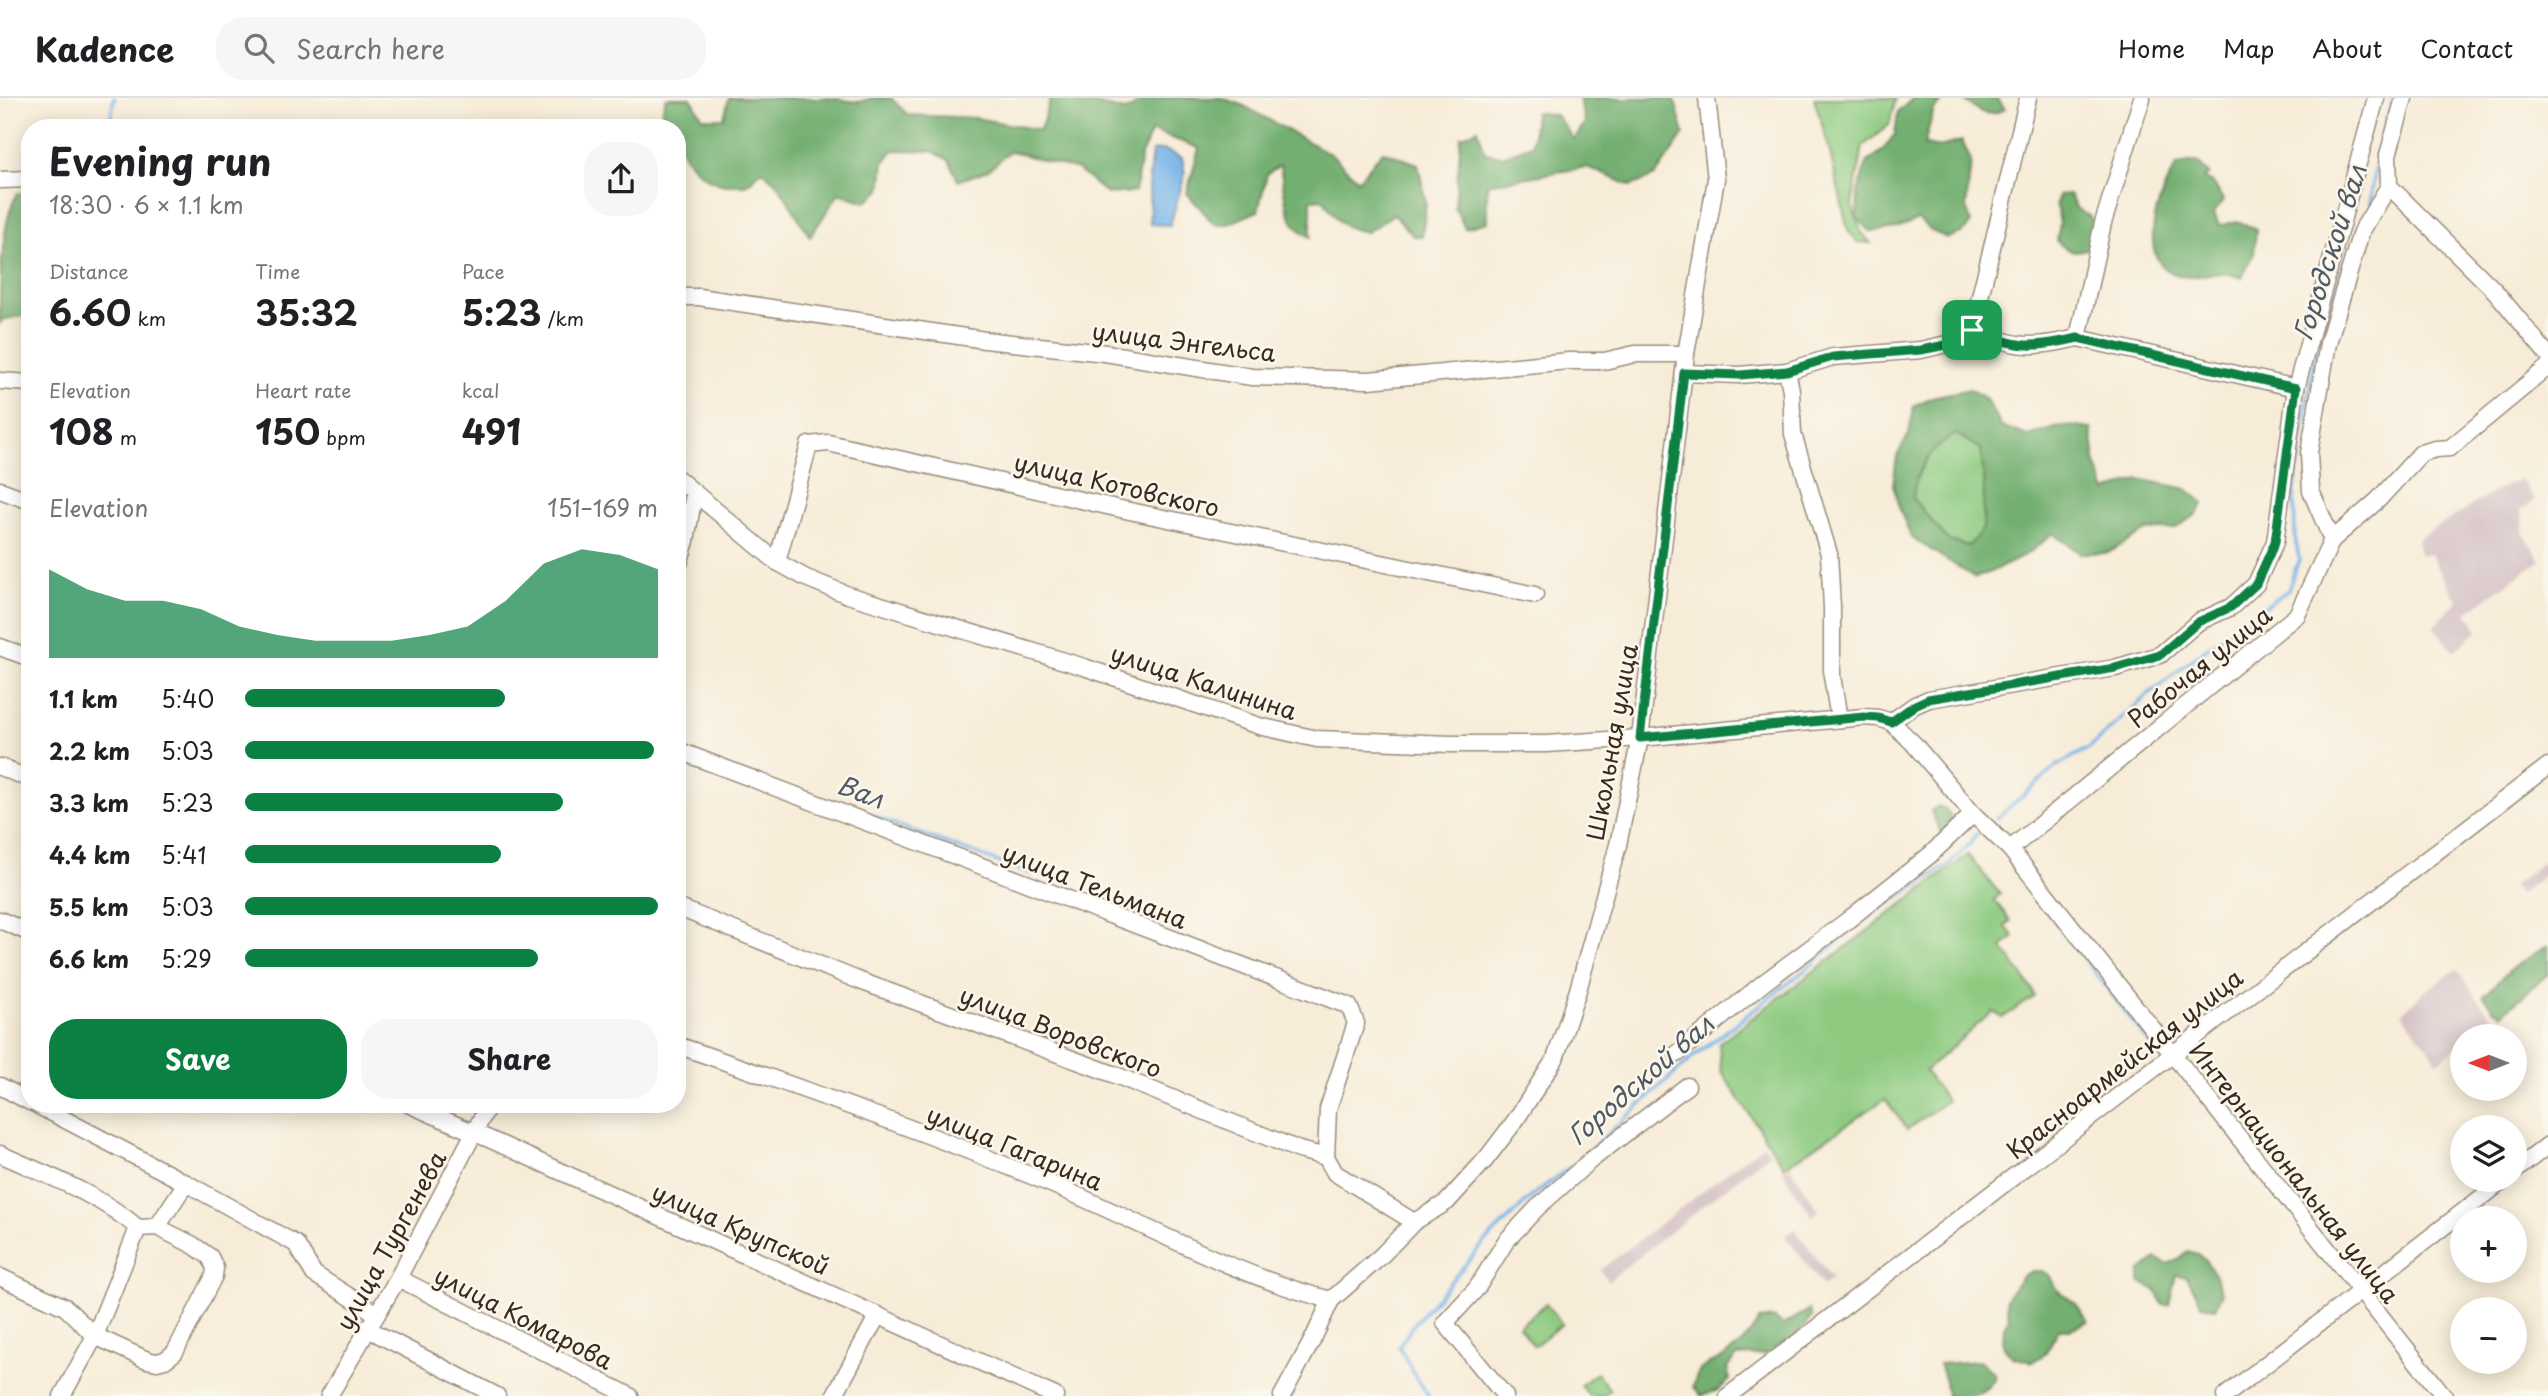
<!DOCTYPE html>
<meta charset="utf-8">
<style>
body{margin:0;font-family:"Playpen Sans",sans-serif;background:#f6f6f6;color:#202124;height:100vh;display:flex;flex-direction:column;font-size:26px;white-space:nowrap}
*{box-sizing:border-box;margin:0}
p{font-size:23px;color:#757577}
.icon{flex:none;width:38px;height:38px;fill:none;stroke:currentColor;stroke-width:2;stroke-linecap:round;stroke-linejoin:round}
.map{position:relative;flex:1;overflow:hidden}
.details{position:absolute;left:21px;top:21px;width:665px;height:994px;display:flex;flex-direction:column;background:#fff;border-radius:28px;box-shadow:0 4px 18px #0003}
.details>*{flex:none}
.needle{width:46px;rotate:270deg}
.controls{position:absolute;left:2450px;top:926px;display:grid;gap:14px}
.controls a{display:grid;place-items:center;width:77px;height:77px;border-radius:50%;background:#fff;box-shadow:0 4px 18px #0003;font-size:35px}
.pin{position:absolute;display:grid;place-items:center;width:60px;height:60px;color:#fff;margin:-30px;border-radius:14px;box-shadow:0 4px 10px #0006}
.round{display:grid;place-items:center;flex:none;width:74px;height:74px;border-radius:28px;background:#f6f6f6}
.headline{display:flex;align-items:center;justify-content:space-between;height:119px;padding:0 28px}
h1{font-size:38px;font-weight:700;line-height:52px}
.metrics{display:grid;grid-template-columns:repeat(3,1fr);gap:10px;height:119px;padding:7px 28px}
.metrics div{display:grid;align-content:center}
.metrics b{font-size:35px;font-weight:700}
.metrics small{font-size:19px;font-weight:400}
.metrics p{font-size:19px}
.chart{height:196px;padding:14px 28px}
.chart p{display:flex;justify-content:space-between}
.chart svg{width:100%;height:126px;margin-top:7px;fill:#0b8043;opacity:.7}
.cta{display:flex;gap:14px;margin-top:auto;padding:14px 28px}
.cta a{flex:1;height:80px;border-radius:28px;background:#0b8043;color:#fff;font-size:28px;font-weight:700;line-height:80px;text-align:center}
.cta a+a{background:#f6f6f6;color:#202124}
ul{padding:0 28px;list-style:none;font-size:23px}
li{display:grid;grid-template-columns:112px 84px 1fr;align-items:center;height:52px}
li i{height:18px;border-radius:9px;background:#0b8043}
header{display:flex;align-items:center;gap:42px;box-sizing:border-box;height:98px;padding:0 35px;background:#fff;border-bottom:2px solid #e0e0e0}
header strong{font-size:33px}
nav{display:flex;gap:38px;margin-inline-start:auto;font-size:24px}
.search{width:490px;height:63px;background:#f6f6f6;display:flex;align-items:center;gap:18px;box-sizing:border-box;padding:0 24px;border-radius:28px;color:#757577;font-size:26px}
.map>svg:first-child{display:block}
.industrial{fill:#d2bec3}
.green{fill:#8ecb81;stroke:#647a50;stroke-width:2}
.forest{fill:#72af6f;stroke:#566c46;stroke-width:2;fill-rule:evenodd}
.water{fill:#76b4e9;stroke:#586f84;stroke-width:2}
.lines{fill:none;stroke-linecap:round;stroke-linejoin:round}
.stream{stroke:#76b4e9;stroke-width:3.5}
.minor-casing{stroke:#998b7b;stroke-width:19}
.minor{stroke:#fff;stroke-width:16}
.route-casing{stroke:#fff;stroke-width:14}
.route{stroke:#0b8043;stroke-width:9}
.labels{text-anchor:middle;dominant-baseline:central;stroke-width:5;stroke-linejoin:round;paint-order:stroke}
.street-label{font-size:24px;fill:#3b2a1e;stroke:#fbf7ec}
.water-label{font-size:26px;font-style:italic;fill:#505a65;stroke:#fbf7ec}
</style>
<header>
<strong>Kadence</strong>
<div class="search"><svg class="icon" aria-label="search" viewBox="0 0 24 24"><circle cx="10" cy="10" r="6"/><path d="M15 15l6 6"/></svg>Search here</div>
<nav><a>Home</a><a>Map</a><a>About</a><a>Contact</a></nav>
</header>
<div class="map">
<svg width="2548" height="1298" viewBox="0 0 2548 1298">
<rect width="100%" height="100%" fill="#fbf7ec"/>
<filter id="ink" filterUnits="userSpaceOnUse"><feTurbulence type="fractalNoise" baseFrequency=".0143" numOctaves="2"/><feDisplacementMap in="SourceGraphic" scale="14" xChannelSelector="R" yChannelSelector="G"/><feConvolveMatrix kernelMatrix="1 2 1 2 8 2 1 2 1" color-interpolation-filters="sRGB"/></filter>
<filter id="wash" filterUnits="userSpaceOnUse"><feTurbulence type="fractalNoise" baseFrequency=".00686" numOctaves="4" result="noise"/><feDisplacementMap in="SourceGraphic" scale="28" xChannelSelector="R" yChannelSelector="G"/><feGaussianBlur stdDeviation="1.57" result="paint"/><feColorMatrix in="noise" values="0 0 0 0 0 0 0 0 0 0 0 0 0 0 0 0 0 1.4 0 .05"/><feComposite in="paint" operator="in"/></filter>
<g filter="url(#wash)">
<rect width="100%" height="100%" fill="#f7ecd8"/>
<g class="industrial">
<polygon points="2521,381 2535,402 2521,412 2524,436 2541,462 2467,514 2478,533 2454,553 2433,528 2458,504 2430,456 2420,457 2417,441 2497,392"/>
<polygon points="2548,760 2548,774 2520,796 2512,788"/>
<polygon points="2457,871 2493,922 2472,938 2462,938 2462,945 2438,964 2402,915 2424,894"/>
<polygon points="1763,1047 1770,1055 1608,1183 1600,1172"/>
<polygon points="1790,1068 1819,1113 1812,1118 1782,1073"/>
<polygon points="1795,1131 1832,1181 1823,1188 1785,1138"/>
</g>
<g class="green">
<polygon points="1814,0 1896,0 1889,27 1863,48 1852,107 1861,134 1871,145 1857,144 1848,132 1828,46"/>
<path d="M1956 336 1981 351 1984 386 1983 431 1969 448 1949 443 1913 401C1914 372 1931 350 1956 336Z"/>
<polygon points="1968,757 2000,796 1994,802 2011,823 2005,828 2014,839 2002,849 2032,891 2034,899 2002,920 1993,913 1925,973 1947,1003 1907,1031 1885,1001 1784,1069 1721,973 1719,945"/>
<polygon points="1546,1206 1562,1226 1534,1248 1519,1228"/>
<polygon points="1597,1275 1610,1292 1601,1298 1589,1298 1581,1287"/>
</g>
<g class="forest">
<path d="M666 0H691L703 20H724L729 0H829L859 4 873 0H891L908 17 976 20 1040 32 1051 0H1081L1090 5 1126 13 1147 0H1222L1244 8 1332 57 1358 82 1383 53 1418 66 1426 105 1422 138H1413L1394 116 1367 134C1339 130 1338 122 1323 101L1311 102V139C1283 128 1285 92 1280 67L1267 76 1258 113 1228 126H1214L1187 95 1199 50 1152 33 1141 57 1135 94 1107 96 1078 72 1010 53 988 72 958 83 949 62 932 53 893 52 884 64 881 92 865 104 839 95 810 139 779 88 762 72C757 76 751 84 745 87 744 87 735 87 734 87 705 89 677 59 677 30H670L660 20Z"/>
<polygon points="1579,0 1674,0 1684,36 1655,78 1631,88 1587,69 1487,86 1487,124 1465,130 1455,110 1461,39 1478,31 1485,55 1503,58 1532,47 1535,14 1556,17 1574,42 1585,24"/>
<path d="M1913 0H1946L1934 11 1924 47 1939 49 1962 43 1971 63 1966 109 1971 125 1962 135 1947 140 1931 133 1918 121C1902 130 1887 134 1869 133L1857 120 1858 94 1866 65 1882 53 1895 36 1898 14Z"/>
<path d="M1962 0H1996L2005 11C1984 21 1978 13 1962 0Z"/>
<path d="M2197 64 2209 76 2204 81 2214 86 2223 102 2214 115 2219 128 2237 123 2256 131 2254 156 2242 180C2236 178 2228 175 2221 175 2209 175 2195 180 2183 178 2131 169 2158 95 2177 67Z"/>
<path d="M18 95 30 96V216L1 222 0 227C0 190 0 123 18 95Z"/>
<path d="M2069 96 2077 111 2089 118 2096 128 2091 149C2077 155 2068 155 2057 143L2060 125 2056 107 2059 97Z"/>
<path d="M1970 291 1985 300 2001 328 2028 338 2063 328 2091 330 2095 362 2106 394 2139 381 2187 391 2204 405 2196 417 2174 431 2148 432 2108 455H2080L2052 435C2031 458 2003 469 1975 480L1911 439 1900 412 1893 387 1897 358 1909 336 1914 308 1932 299ZM1956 336 1981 351 1984 386 1983 430 1969 448 1949 443 1913 401C1914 372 1931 350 1956 336Z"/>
<polygon points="1938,708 1946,711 1952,722 1946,732 1941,735 1931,713"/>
<polygon points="2548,847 2548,876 2502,916 2494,912 2483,898 2511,871"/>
<path d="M2188 1153C2209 1158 2215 1177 2222 1195L2215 1210 2202 1207 2187 1179 2176 1177 2169 1207H2163L2156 1192 2140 1184V1174L2156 1161 2167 1166 2178 1162Z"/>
<polygon points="2032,1173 2042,1173 2049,1177 2056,1191 2076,1206 2088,1223 2071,1231 2059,1231 2045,1256 2032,1264 2013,1259 2003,1248 2004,1228 2009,1220 2006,1201 2023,1177"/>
<path d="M1809 1212 1812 1219 1791 1243 1780 1246 1768 1256 1737 1258 1727 1270 1730 1282 1718 1292 1701 1298 1693 1289C1700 1264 1705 1270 1723 1259 1738 1250 1751 1237 1759 1222L1774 1220 1783 1227Z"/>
<path d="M1980 1263 1996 1277C1986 1298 1971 1298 1947 1298L1945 1283 1939 1266Z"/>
</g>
<polygon class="water" points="1164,52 1182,60 1185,76 1170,127 1150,126 1149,81 1152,53"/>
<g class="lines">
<g class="stream">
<polyline points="109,30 114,0"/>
<polyline points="2370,106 2378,53 2393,0"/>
<polyline points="872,718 1031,776"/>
<polyline points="1996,721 2058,667 2089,650 2150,595 2203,553 2288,492 2299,461 2295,438 2294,395 2308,299 2319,239 2345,161"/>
<polyline points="2012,768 2153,949"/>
<polyline points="1586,1056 1694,958 1809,869 1860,823 1947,768 1970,746 1977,735"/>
<polyline points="1429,1298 1417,1282 1399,1248 1414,1226 1484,1145 1533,1097 1572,1068"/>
</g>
</g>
</g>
<g filter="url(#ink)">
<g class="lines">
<g class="minor-casing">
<g id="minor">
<polyline points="0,82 30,81"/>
<polyline points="2389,88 2495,193 2548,257"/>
<polyline points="677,199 699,199 985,242 1105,255 1252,279 1369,282 1569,263 1604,263 1635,256 1686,256"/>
<polyline points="1972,232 2028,0"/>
<polyline points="2078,240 2103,125 2142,0"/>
<polyline points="1787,273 1791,292 1793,336 1829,456 1832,509 1832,578 1839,621"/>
<path d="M1684 275 1739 277 1787 273 1833 259 1921 252 1951 245 1972 232C2019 250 2029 251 2078 240L2296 290"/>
<polyline points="0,283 30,285"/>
<polyline points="677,380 777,464 806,480 848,497 1084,569 1259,628 1317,641 1451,646 1546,646 1640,640 1864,619 1878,620 1891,624 1913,645 1973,716 2010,751 2444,1298"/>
<polyline points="0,392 30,403"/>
<polyline points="2332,442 2311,393 2309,355 2328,245 2361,134 2389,88 2388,57 2404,0"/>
<polyline points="777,464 809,347 828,345 1125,412 1535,497"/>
<polyline points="677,472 686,443 694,396"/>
<polyline points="0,549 30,560"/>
<polyline points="1891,624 1915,607 1929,601 2115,570 2160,557 2198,524 2231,509 2256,486 2275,444 2296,290 2376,0"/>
<polyline points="677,652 1349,908 1356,925 1328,1011 1326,1059 1335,1075 1414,1124"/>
<polyline points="0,669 30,681"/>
<polyline points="2010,751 2297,517 2332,442 2378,402 2421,355 2436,351 2450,350 2548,269"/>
<polyline points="677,809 860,883 1113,976 1299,1052 1326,1059"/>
<polyline points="0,822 30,835"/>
<path d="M677 947C803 991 929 1035 1051 1086 1141 1124 1237 1179 1331 1202"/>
<polyline points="1677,956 1762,886 1848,822 1930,757 1973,716"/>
<polyline points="0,988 30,1004"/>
<polyline points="35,1006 186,1085 296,1146 314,1176 377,1216"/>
<polyline points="408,1006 489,1041 1055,1298"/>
<path d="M0 1056C46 1077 99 1096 138 1130"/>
<polyline points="2515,1073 2548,1047"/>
<polyline points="157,1129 186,1085"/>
<polyline points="0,1179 65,1209 95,1238 147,1262 157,1264 165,1262 175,1254 214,1178 215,1170 210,1159 193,1147 157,1129 138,1130"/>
<polyline points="398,1180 630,1298"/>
<polyline points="368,1231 497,1298"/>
<polyline points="62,1298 95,1238 138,1130"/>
<polyline points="329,1298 398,1180 489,1006"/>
<polyline points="834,1298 878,1217"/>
<polyline points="1282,1298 1312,1243 1331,1202 1380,1159 1414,1124 1447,1104 1486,1061 1515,1023 1555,961 1578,892 1618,747 1640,640 1686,256 1716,81 1707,0"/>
<polyline points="1505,1298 1445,1225 1477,1190 1506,1143 1537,1110 1591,1062 1687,988"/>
<polyline points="1728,1298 2548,668"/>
<polyline points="2225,1298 2504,1082"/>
</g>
</g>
<use href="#minor" class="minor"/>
</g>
</g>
<g class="lines" filter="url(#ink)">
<g class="route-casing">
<path id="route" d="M1972 232C2019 250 2029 251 2078 240L2296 290 2275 444 2256 486 2231 509 2198 524 2160 557 2115 570 1928 601 1915 607 1891 624 1878 620 1864 619 1640 640 1684 275 1740 277 1787 273 1833 259 1921 252 1951 246Z"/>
</g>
<use href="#route" class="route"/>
</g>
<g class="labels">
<g class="street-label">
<text transform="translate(1184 243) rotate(7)">улица Энгельса</text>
<text transform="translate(1117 386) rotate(13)">улица Котовского</text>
<text transform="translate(2199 568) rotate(-39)">Рабочая улица</text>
<text transform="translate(1204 583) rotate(18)">улица Калинина</text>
<text transform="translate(1611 644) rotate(-80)">Школьная улица</text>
<text transform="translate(1095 787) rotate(21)">улица Тельмана</text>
<text transform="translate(1061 933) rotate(21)">улица Воровского</text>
<text transform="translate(2124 965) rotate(-38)">Красноармейская улица</text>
<text transform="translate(1015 1049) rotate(22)">улица Гагарина</text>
<text transform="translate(2295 1074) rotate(52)">Интернациональная улица</text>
<text transform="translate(741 1130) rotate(24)">улица Крупской</text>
<text transform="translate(390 1142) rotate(-61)">улица Тургенева</text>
<text transform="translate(524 1219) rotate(27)">улица Комарова</text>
</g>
<g class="water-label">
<text transform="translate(2329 154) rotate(-72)">Городской вал</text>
<text transform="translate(861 693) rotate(20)">Вал</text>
<text transform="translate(1640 981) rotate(-41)">Городской вал</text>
</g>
</g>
</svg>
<div class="controls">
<a><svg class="needle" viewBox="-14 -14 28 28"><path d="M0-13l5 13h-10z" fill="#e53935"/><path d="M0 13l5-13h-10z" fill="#757577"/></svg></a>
<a><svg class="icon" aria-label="layers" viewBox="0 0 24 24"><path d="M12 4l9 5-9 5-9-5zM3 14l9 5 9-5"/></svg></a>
<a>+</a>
<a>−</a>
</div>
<div class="pin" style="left:1972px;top:232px;background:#1e9e55"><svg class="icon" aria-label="arrive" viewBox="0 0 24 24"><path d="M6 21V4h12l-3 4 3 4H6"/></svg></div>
<section class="details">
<div class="headline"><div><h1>Evening run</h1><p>18:30 · 6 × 1.1 km</p></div><a class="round"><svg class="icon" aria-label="share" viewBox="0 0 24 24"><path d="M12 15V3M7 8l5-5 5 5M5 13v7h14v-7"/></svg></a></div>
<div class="metrics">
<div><p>Distance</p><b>6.60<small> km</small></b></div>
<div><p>Time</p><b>35:32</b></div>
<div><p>Pace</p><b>5:23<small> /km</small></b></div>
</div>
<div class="metrics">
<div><p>Elevation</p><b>108<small> m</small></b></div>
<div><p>Heart rate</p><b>150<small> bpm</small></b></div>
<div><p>kcal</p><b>491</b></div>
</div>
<div class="chart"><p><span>Elevation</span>151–169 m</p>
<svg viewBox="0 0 160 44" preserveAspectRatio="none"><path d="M0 44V13L10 20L20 24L30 24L40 27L50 33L60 36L70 38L80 38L90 38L100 36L110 33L120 24L130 11L140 6L150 8L160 13V44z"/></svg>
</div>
<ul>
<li><b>1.1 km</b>5:40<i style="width:63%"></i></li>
<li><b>2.2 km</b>5:03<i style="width:99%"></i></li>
<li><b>3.3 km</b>5:23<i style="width:77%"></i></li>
<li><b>4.4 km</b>5:41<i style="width:62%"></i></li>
<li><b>5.5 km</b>5:03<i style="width:100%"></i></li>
<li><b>6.6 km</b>5:29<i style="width:71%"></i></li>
</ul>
<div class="cta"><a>Save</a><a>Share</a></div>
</section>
</div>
